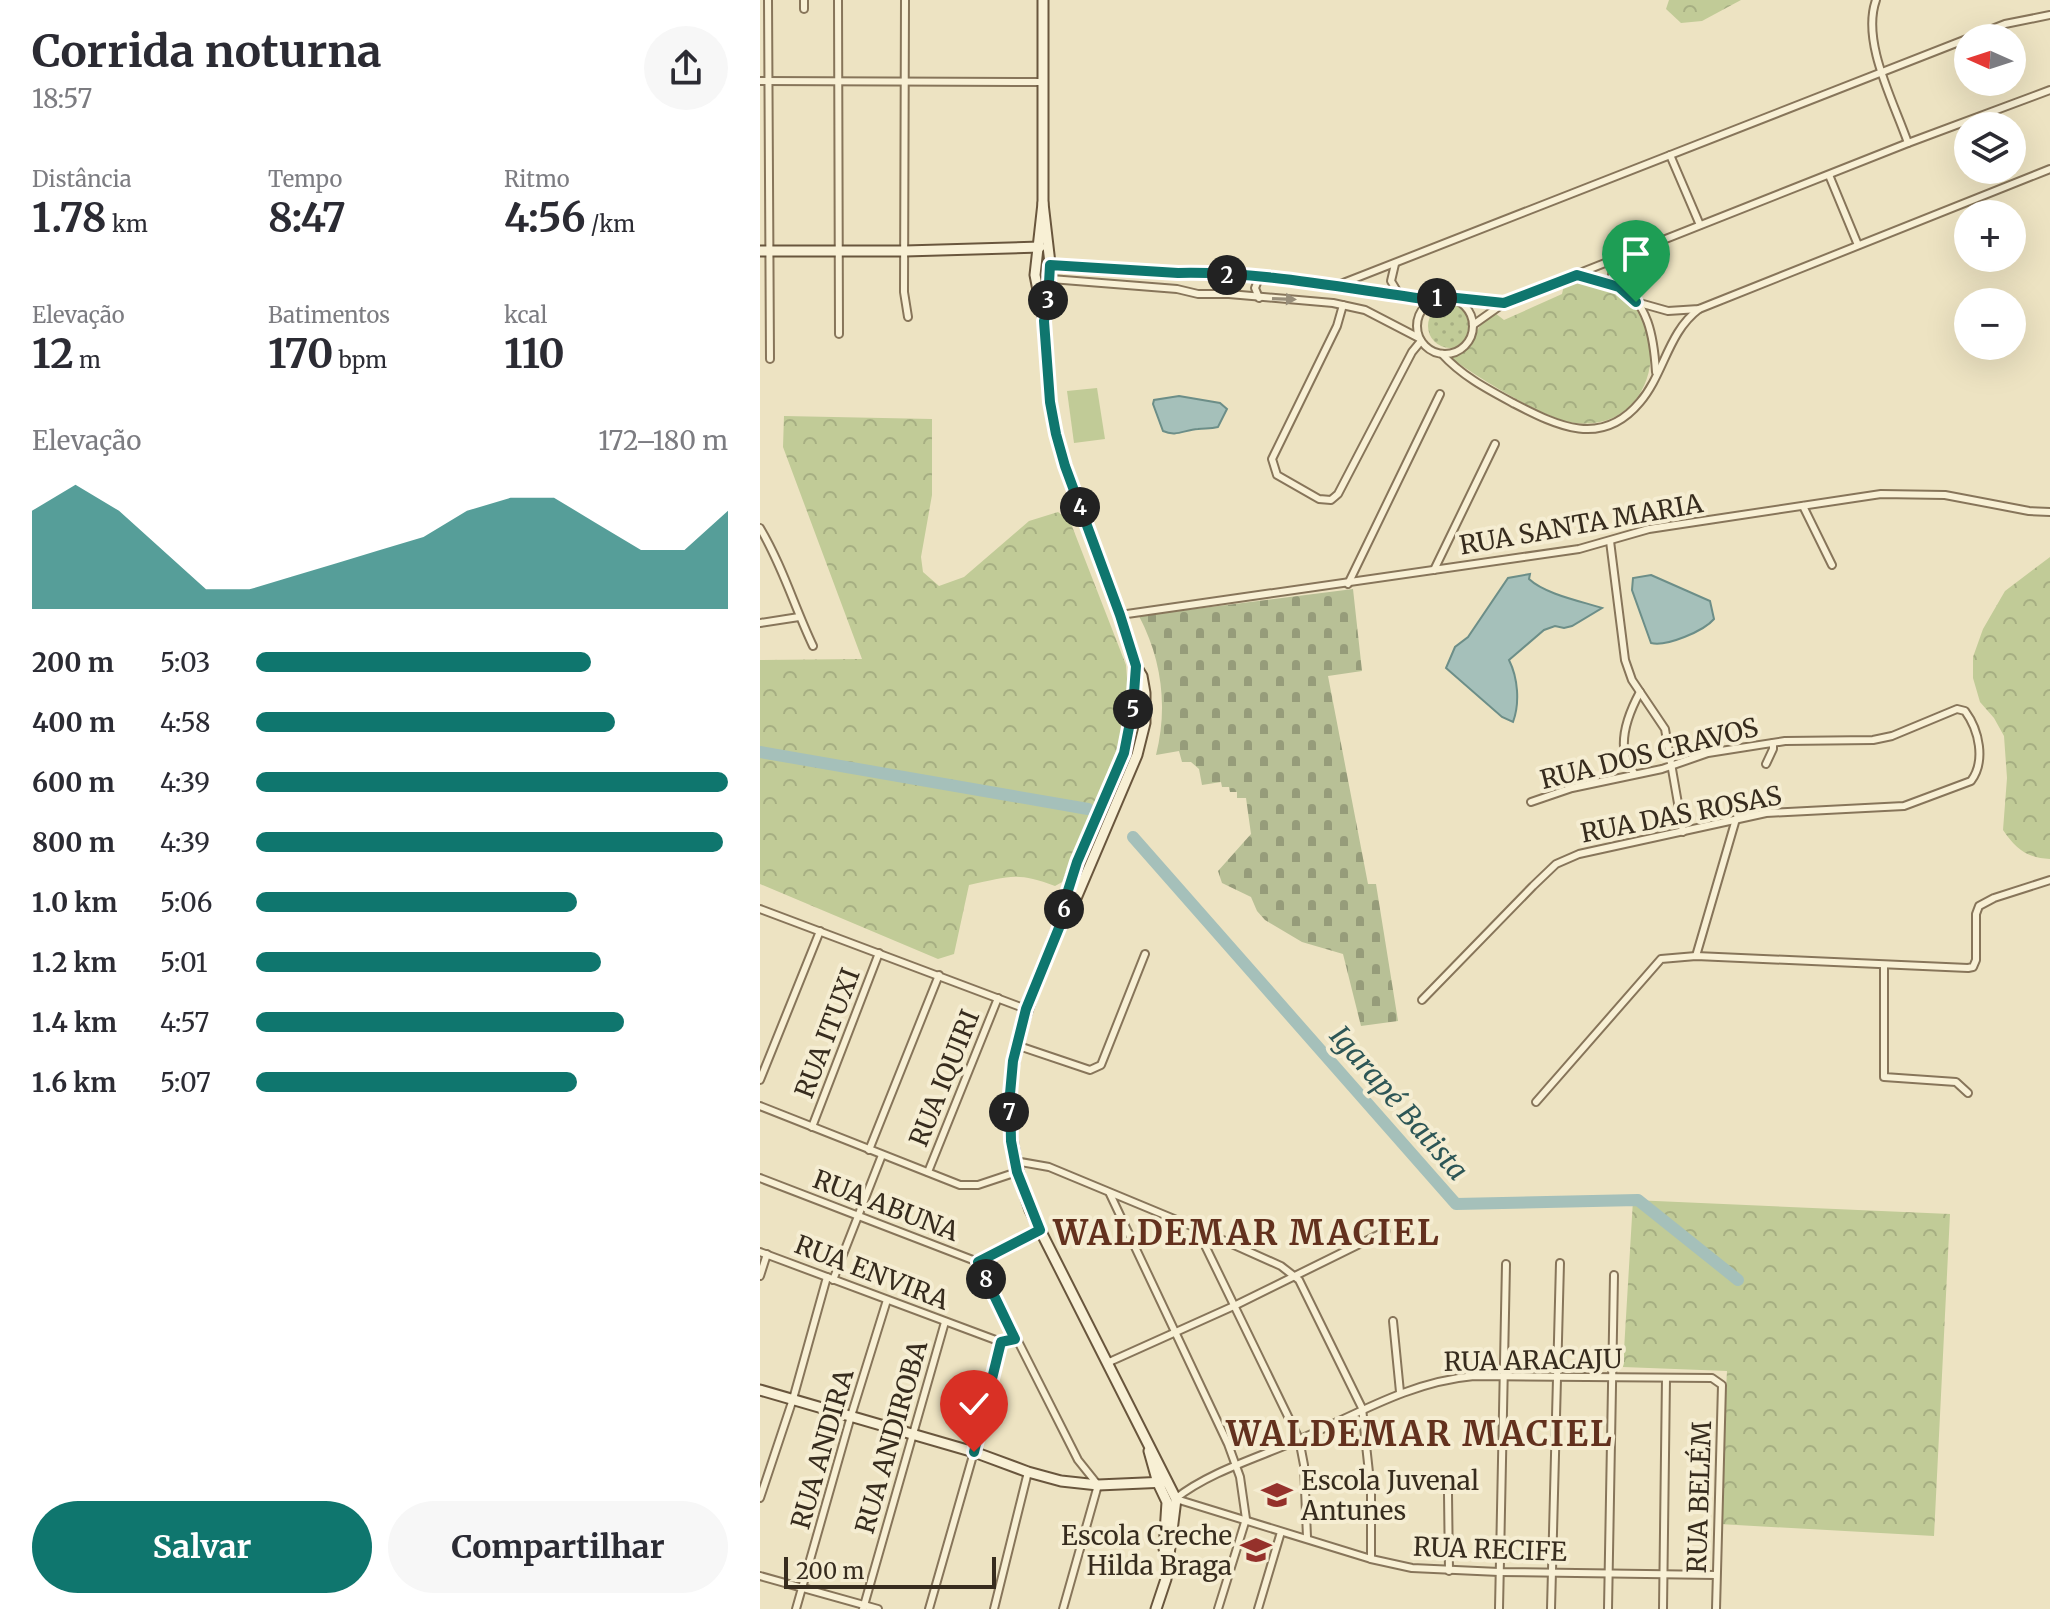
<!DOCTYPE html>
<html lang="pt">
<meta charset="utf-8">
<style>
body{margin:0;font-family:Merriweather,serif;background:#f7f7f7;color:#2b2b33;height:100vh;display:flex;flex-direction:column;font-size:30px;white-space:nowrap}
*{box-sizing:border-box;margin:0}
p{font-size:26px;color:#7c7c81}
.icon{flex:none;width:44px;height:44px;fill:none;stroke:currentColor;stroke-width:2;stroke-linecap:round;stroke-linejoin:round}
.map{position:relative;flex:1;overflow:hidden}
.sheet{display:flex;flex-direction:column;background:#fff;width:760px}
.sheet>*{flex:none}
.needle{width:52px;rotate:273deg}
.fabs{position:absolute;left:1194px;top:24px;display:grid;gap:16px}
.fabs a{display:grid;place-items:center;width:72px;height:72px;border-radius:50%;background:#fff;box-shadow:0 8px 32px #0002;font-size:40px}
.scale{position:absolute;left:24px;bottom:20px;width:212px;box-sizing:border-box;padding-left:8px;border:4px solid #372c1e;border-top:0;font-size:22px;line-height:28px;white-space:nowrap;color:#372c1e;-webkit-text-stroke:6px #f5edd2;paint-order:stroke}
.pin{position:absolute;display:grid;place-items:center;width:68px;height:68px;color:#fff;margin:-82px -34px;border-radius:50% 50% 50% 0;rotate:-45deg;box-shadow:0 0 8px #0007}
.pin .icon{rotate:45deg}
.km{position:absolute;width:40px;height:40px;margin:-20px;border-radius:50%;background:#222;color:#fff;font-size:22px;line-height:40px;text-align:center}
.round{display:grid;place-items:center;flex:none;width:84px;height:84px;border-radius:42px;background:#f7f7f7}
.head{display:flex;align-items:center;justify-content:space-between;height:136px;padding:0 32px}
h1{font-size:44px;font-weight:700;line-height:60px}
.stats{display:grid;grid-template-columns:repeat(3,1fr);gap:12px;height:136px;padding:8px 32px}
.stats div{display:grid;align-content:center}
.stats b{font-size:40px;font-weight:700}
.stats small{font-size:22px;font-weight:400}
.stats p{font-size:22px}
.chart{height:224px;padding:16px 32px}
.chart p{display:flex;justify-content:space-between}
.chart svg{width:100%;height:144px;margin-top:8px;fill:#0f766e;opacity:.7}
.cta{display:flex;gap:16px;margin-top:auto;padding:16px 32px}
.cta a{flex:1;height:92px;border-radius:48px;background:#0f766e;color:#fff;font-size:32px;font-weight:700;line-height:92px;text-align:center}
.cta a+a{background:#f7f7f7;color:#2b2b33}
ul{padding:0 32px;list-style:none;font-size:26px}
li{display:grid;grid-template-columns:128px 96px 1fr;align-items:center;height:60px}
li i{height:20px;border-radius:10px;background:#0f766e}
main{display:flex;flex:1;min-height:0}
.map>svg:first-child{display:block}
.grass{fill:url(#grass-dots)}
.forest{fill:url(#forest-crowns)}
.cemetery{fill:url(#cemetery-stones)}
.pitch{fill:#c1cb97}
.water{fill:#a5c0ba;stroke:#6c8e88;stroke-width:2}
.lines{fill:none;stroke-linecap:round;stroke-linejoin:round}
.river{stroke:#a5c0ba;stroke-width:12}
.street-casing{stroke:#87755a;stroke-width:10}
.secondary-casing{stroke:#69563d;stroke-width:13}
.street{stroke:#f8f0d5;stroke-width:6}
.secondary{stroke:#f8f0d5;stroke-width:9}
.oneway{fill:#988e7a}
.route-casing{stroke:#fff;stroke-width:16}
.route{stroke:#0f766e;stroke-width:10}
.labels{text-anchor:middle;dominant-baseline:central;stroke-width:8;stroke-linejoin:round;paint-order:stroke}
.street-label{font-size:26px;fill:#372c1e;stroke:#f5edd2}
.poi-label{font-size:26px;fill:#372c1e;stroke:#f5edd2;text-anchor:start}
.water-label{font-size:28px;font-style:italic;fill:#2d5656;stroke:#f5edd2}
.district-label{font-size:34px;font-weight:bold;letter-spacing:2px;fill:#63311e;stroke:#f5edd2}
</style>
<main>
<section class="sheet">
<div class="head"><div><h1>Corrida noturna</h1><p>18:57</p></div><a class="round"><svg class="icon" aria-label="share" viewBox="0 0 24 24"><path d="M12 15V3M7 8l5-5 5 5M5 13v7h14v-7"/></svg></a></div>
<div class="stats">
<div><p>Distância</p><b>1.78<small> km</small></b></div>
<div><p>Tempo</p><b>8:47</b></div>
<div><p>Ritmo</p><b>4:56<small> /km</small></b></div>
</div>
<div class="stats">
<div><p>Elevação</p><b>12<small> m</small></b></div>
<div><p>Batimentos</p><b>170<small> bpm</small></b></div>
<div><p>kcal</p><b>110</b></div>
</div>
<div class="chart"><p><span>Elevação</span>172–180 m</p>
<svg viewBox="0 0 160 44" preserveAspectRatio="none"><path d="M0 44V14L10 6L20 14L30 26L40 38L50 38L60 34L70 30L80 26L90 22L100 14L110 10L120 10L130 18L140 26L150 26L160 14V44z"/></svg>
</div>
<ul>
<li><b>200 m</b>5:03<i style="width:71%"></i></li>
<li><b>400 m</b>4:58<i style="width:76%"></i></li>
<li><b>600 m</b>4:39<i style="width:100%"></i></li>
<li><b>800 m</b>4:39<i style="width:99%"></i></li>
<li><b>1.0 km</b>5:06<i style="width:68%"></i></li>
<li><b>1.2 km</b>5:01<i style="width:73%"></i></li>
<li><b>1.4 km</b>4:57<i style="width:78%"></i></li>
<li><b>1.6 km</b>5:07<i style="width:68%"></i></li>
</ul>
<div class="cta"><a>Salvar</a><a>Compartilhar</a></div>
</section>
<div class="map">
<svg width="1290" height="1609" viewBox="0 0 1290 1609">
<defs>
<pattern id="grass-dots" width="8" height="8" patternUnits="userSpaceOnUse" patternTransform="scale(2)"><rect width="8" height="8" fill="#c1cb97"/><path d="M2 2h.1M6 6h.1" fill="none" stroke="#a6ae82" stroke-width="1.8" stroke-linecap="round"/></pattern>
<pattern id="forest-crowns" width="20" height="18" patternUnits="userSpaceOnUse" patternTransform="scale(2)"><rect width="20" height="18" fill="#c1cb97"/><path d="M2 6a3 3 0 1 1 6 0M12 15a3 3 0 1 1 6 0" fill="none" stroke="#a6ae82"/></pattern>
<pattern id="cemetery-stones" width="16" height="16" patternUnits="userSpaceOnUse" patternTransform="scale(2)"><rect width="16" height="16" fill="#b8c096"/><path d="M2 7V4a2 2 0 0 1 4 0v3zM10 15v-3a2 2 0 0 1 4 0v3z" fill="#969c7a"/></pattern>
</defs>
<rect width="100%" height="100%" fill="#ede3c2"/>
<circle class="grass" cx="690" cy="326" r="22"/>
<g class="forest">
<polygon points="909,0 981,0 942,21 921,23 906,9"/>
<path d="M818 283C921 284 910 434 815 423 785 420 716 376 691 358 713 348 714 324 735 313L744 320 802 294 804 285Z"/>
<path d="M24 416 172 419V495L161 557 163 572 179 586 204 577 269 521 298 512 310 521 366 665 368 691 362 736 304 881 295 886C256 871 248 877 209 885L194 954 178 959 0 884V660L102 659 23 447Z"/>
<path d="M1290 557V859C1267 858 1256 849 1243 830L1247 778 1244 736 1234 718 1220 702 1213 678V657L1223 629 1245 591Z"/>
<polygon points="873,1200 1190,1214 1174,1536 959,1524 967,1371 863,1367"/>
</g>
<path class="cemetery" d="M593 589 602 671 568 676 608 884H616L638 1021 601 1026 583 954 542 942 505 920 497 911 491 897 462 883 458 871 491 834 486 798H477V792H470L469 787H462L461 782 442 785 439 769 431 762H422L419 751 396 755C408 707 402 660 379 616Z"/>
<polygon class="pitch" points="337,388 345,439 314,443 307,391"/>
<g class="water">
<path d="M419 396 460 403 467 409 458 427C450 429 445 428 438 429 424 430 416 437 403 431L393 404 394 400Z"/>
<path d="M770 574 769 579C785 594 820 601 842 608L812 626 804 628 795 626 784 630 749 660C758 678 760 703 753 722L742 717 686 668 695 647 708 637 748 578Z"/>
<path d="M891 575 950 601 954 619C944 631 906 647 891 643L872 590 873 578Z"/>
</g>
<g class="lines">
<g class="river">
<polyline points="0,752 328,809"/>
<polyline points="373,837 696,1204 878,1200 978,1280"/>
</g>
<g class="street-casing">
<g id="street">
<polyline points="8,0 10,359"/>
<polyline points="78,0 79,334"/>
<polyline points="145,0 144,292 148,317"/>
<path d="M1116 0C1101 42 1134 102 1148 143"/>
<polyline points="44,9 44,0"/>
<polyline points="0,81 283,82"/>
<polyline points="910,155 940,225"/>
<polyline points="1069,175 1098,245"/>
<polyline points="855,259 852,275 859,287"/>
<polyline points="635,264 631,281 640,296"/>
<polyline points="290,265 511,278 672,300"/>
<path d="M818 276C830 279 843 280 855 285 889 299 894 340 896 372"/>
<polyline points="291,279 417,289 438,294 469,294 573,303 605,310 659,338"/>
<polyline points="573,287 1245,24 1290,15"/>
<circle cx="685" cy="326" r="28"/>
<polyline points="499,298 495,288 499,278"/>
<polyline points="700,300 744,303"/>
<polyline points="876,302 908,311 939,309 1290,169"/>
<polyline points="583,305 577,326 512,459 517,475 559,499 571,500 578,494 652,352 661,341"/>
<polyline points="713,325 744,303 1148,143 1290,90"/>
<path d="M682 354C702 376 727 389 753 403 796 425 841 449 880 402 904 374 908 332 939 309"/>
<polyline points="1043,506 1072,565"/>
<path d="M0 528C23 567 34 606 53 646"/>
<polyline points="850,541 865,660 872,680 905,729 923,832"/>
<polyline points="674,570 735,444"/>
<polyline points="588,584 680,394"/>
<polyline points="360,615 819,549 889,529 1121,494 1185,495 1269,511 1290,512"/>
<polyline points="0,623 39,617"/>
<polyline points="1006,764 1013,749 1013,743"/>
<path d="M874 773C854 749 867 716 880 692"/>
<polyline points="0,909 266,1009"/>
<polyline points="936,956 976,819"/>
<polyline points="1124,965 1124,1077 1196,1082 1208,1093"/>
<path d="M662 1000 773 886 796 864 819 854 1006 813 1144 806 1211 781C1226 761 1219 730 1205 711L1197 709 1132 736 1113 740 1025 741 948 753 902 769 812 788 771 802"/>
<polyline points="256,1045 330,1070 341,1065 385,954"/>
<polyline points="0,1080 60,931"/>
<polyline points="776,1102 901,959 936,956 1208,968 1213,967 1216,960 1216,914 1219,906 1234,898 1290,880"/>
<polyline points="0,1106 200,1185 218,1185 257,1172"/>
<polyline points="52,1127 119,953"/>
<polyline points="109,1150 179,975"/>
<polyline points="255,1161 289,1167 436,1228 521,1266 539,1280 602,1408 611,1491 611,1559"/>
<polyline points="168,1172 238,998"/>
<polyline points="0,1178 218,1262 280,1230"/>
<polyline points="350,1194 468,1444 480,1477 486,1519 458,1609"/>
<polyline points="437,1229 539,1439 544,1465 547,1537"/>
<polyline points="0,1252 241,1342 255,1339"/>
<polyline points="218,1262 318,1460 338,1485 303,1609"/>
<polyline points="0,1276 7,1254"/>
<polyline points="73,1280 122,1155"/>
<polyline points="633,1321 640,1392"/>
<polyline points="347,1363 476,1305 626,1231"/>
<polyline points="688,1494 689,1571"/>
<polyline points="0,1498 33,1399 67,1277"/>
<path d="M415 1499C449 1472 497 1458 536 1441 596 1415 648 1382 714 1376L952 1378 962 1385 956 1609"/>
<polyline points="416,1499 611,1559 652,1568 739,1572 956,1575"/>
<polyline points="0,1576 118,1609"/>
<polyline points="36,1609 91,1416 127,1300"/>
<polyline points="103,1609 185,1322"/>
<polyline points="169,1609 214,1452 241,1342"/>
<polyline points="234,1609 268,1472"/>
<polyline points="498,1609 521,1532"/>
<polyline points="739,1609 746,1264"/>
<polyline points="791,1609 800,1263"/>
<polyline points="848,1609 854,1275"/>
<polyline points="903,1609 906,1378"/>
</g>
</g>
<g class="secondary-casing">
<g id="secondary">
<polyline points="283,0 283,203 291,272 284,319"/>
<path d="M283 203 275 275 284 321 290 402 296 434 305 466 360 615 376 666 382 676 385 693V723L377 755 314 903C311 909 306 913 303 918 293 936 287 957 280 976 245 1061 239 1123 270 1210L416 1499 406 1579 396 1609"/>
<polyline points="0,251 145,251 280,247"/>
<path d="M303 918C307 858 347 807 364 751 373 723 373 695 376 666"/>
<polyline points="0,1390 214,1452 268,1472 301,1481 338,1485 407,1482"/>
<polyline points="389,1451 398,1483 407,1502 404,1549"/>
</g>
</g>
<use href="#street" class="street"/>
<use href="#secondary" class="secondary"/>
</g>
<defs><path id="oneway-solid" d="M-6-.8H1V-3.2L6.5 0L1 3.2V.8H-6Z" transform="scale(2)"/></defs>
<use class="oneway" href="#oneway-solid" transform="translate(524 299) rotate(2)"/>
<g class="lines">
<g class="route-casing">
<path id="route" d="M214 1452 241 1342 255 1339 218 1262 280 1230 257 1172 251 1141 250 1094 253 1061 266 1009 303 918 305 900 317 862 364 753 373 707 376 666 360 615 305 466 296 434 290 402 284 321 288 301 290 265 418 273C502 271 588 289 672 300L687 297 744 303 817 275 859 287 876 302"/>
</g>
<use href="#route" class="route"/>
</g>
<defs>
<g id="school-bare" transform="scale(2.4)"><path d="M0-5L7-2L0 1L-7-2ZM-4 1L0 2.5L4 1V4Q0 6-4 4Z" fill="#95312b" stroke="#f5edd2" stroke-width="2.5" paint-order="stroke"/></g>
</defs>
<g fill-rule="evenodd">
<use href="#school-bare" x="517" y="1495"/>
<use href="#school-bare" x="496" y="1550"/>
</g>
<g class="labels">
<g class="street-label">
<text transform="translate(821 524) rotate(-10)">RUA SANTA MARIA</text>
<text transform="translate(889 753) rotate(-14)">RUA DOS CRAVOS</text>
<text transform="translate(921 814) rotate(-11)">RUA DAS ROSAS</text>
<text transform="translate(67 1033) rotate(-69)">RUA ITUXI</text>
<text transform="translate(184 1078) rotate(-68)">RUA IQUIRI</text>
<text transform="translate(126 1205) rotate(21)">RUA ABUNA</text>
<text transform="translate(112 1272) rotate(21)">RUA ENVIRA</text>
<text transform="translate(773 1360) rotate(-1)">RUA ARACAJU</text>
<text transform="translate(131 1437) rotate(-74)">RUA ANDIROBA</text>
<text transform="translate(62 1449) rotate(-74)">RUA ANDIRA</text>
<text transform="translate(939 1497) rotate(-88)">RUA BELÉM</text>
<text transform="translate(730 1549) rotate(2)">RUA RECIFE</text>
</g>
<g class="poi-label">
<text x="541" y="1480">Escola Juvenal<tspan x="541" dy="30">Antunes</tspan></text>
<text x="472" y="1535" text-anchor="end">Escola Creche<tspan x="472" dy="30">Hilda Braga</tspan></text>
</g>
<g class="water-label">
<text transform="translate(639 1103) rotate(49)">Igarapé Batista</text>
</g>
<g class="district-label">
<text x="487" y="1233">WALDEMAR MACIEL</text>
<text x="660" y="1434">WALDEMAR MACIEL</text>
</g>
</g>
</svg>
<div class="fabs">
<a><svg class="needle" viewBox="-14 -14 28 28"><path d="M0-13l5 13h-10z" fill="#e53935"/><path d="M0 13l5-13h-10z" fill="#7c7c81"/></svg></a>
<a><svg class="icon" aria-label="layers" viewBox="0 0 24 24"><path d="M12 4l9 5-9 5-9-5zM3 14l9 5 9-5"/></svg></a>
<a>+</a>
<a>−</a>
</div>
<div class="scale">200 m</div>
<div class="pin" style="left:876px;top:302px;background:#1e9e55"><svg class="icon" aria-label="arrive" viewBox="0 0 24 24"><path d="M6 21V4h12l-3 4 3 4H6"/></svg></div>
<div class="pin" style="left:214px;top:1452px;background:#d93025"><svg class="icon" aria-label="check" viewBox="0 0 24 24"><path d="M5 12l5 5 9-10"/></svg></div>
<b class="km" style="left:677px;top:298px">1</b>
<b class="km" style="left:467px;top:275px">2</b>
<b class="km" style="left:288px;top:300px">3</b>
<b class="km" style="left:320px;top:507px">4</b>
<b class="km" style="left:373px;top:709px">5</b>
<b class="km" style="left:304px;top:909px">6</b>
<b class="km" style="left:249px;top:1112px">7</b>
<b class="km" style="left:226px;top:1279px">8</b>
</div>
</main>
